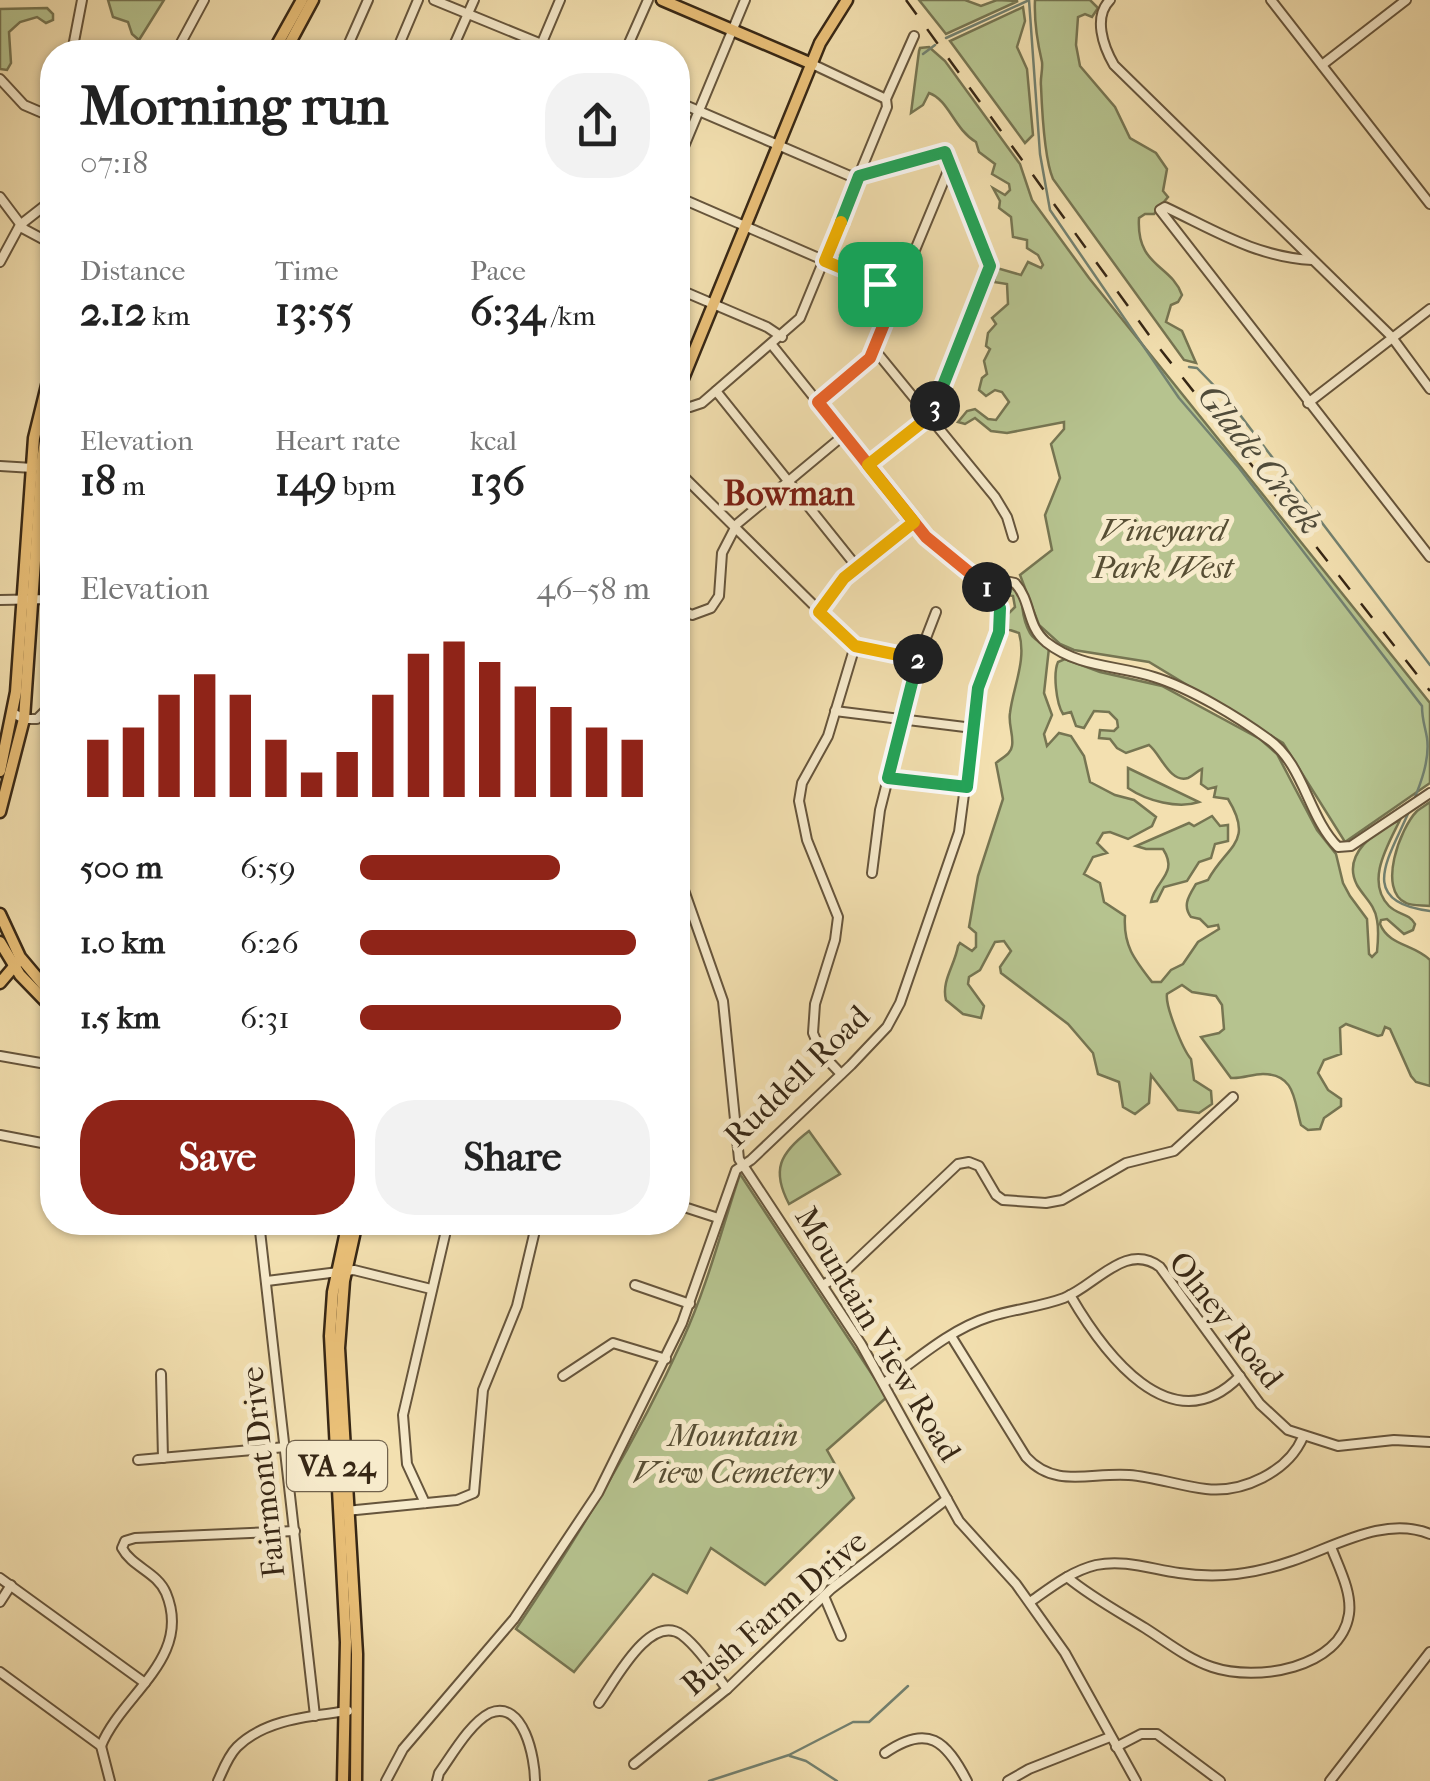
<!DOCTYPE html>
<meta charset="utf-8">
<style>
body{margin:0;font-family:"IM FELL French Canon",serif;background:#f2f2f2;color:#222;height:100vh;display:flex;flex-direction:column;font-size:38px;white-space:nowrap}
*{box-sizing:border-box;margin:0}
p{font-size:32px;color:#767676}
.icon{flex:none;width:55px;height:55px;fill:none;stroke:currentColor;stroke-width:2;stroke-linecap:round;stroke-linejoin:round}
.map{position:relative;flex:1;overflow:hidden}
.panel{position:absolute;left:40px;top:40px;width:650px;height:1195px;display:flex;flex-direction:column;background:#fff;border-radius:40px;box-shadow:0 2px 8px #0004}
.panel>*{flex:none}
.pin{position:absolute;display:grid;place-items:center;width:85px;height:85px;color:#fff;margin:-42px;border-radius:20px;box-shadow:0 5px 15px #0006}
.km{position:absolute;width:50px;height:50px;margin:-25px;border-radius:50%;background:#222;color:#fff;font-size:28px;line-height:50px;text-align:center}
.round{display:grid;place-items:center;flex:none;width:105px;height:105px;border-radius:40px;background:#f2f2f2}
.head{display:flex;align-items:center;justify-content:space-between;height:170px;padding:0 40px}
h1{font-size:55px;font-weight:800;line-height:75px}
.figures{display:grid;grid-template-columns:repeat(3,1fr);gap:15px;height:170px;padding:10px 40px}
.figures div{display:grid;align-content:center}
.figures b{font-size:42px;font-weight:800}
.figures small{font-size:28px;font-weight:400}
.figures p{font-size:28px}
.chart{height:280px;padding:20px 40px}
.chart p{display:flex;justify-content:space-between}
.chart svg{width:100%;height:180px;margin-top:10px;stroke:#8f2418;stroke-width:6}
.cta{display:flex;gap:20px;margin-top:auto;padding:20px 40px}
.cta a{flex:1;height:115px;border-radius:40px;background:#8f2418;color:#fff;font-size:40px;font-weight:800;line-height:115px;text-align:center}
.cta a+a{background:#f2f2f2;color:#222}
ul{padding:0 40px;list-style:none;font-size:32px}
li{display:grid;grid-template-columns:160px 120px 1fr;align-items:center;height:75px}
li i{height:25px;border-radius:12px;background:#8f2418}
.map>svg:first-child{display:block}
.green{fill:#b6c38f;stroke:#767552;stroke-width:2.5}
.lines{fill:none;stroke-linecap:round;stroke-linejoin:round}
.stream{stroke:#738170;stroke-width:2.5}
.minor-casing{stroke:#66553c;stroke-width:12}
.major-casing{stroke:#372715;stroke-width:15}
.minor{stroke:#f7ebcc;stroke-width:8}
.major{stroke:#eac078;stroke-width:10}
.rail{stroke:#372715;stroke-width:2.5;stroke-dasharray:18 18;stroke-linecap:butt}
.split-1-casing{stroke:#fff;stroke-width:20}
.split-2-casing{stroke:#fff;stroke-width:20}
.split-3-casing{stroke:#fff;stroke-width:20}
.split-4-casing{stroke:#fff;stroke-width:20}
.split-5-casing{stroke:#fff;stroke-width:20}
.split-1{stroke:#f0652b;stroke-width:12}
.split-2{stroke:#22a559;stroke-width:12}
.split-3{stroke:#f5b400;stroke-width:12}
.split-4{stroke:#22a559;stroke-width:12}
.split-5{stroke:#f5b400;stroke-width:12}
.labels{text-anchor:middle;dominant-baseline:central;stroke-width:10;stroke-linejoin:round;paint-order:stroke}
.shield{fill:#f7ebcc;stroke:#71624c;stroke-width:2.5}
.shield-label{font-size:30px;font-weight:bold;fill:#372715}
.park-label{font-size:32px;font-style:italic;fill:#574e34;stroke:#f7ebcc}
.street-label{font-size:32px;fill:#372715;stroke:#f7ebcc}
.water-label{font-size:35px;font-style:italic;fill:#504c3b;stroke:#f7ebcc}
.neighbourhood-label{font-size:35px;font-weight:bold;fill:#7a1f14;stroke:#f7ebcc}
</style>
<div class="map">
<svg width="1430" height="1781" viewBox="0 0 1430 1781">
<rect width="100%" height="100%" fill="#f3e0b0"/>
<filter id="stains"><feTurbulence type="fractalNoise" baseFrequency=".002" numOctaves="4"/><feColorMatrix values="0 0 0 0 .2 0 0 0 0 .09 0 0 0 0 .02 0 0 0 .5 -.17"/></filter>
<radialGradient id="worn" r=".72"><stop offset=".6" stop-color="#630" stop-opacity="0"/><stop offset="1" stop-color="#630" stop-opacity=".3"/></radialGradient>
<g class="green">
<polygon points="108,0 164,0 139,40 132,34 128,22 113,17"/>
<polygon points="919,0 965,0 981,6 997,0 1018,1 946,34"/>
<path d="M1035 0H1090L1098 8 1092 17 1085 14 1078 17 1076 45 1080 66 1115 107 1130 138 1156 153 1167 169 1163 191 1168 197 1154 214H1145L1139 218C1136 267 1171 264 1182 295L1178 302 1171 305 1166 322 1182 331 1196 363 1184 360 1053 179C1044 158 1042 111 1041 86 1040 78 1043 70 1042 62 1037 41 1034 22 1035 0Z"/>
<polygon points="1023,7 1025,21 1017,47 1027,69 1033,135 1025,143 950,41"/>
<polygon points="47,8 53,14 53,20 46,23 37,17 20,22 9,32 11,63 7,70 0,69 0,9"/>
<path d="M929 47 945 61 1020 164 1032 200 1089 278 1430 703V783L1345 842 1283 743 1149 662 1074 650 1060 644 1039 625 1020 575 1052 550 1045 515 1060 478 1051 444 1064 429V422L1007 433 991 431 975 418 965 424 958 422 967 411 975 409 988 419 996 420 1009 402 1002 392 995 390 986 396 979 390 982 378 987 374 984 361 990 349 986 346 988 333 996 324 992 318 1008 304 1007 284 994 282 997 268 1021 275 1028 262 1041 268 1043 265 1038 255 1027 248V240L1013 237 1011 217 999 208 1000 201 993 188 1005 195 1010 190 1009 184 992 174 995 164 979 152 976 142C954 129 949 100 929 93L923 105 911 113 919 51 920 48Z"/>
<path d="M989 580C1037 591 1013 604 1030 633 1034 640 1043 644 1049 648L1044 693 1052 715 1044 734 1047 746 1059 733 1071 736 1084 756 1090 782 1115 795 1134 800 1156 817 1152 826 1128 839 1110 832 1103 833 1097 843 1107 853 1093 857 1084 874 1100 883 1104 902 1125 916C1123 945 1134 959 1152 982H1161L1171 970 1183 964 1198 942 1219 929 1218 925 1208 927 1200 919 1191 917C1182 905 1189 896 1196 884L1208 880C1226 846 1255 843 1228 799L1214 797 1216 787 1208 789 1201 784 1202 769C1197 771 1193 776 1188 778 1170 784 1160 753 1149 745L1126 753 1117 748 1110 739 1099 738 1100 730 1114 731 1118 727 1117 720 1109 712 1094 711 1084 728 1076 726 1071 712 1063 714C1056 703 1053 673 1058 662L1065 659 1100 672 1162 686 1260 739 1277 754 1317 830 1336 854 1343 883 1350 896 1367 919 1369 954 1372 957 1377 952C1378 942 1379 930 1377 920 1375 905 1364 897 1357 885 1341 854 1376 830 1400 820 1388 845 1365 881 1389 906 1398 915 1409 913 1415 924L1413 930 1404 934 1387 919 1381 920 1380 924C1389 946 1414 944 1430 960V1086L1416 1082 1411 1076 1390 1029 1385 1027 1382 1035 1378 1036 1346 1024 1340 1028 1341 1054 1324 1060 1318 1073 1328 1090 1341 1099V1106L1324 1118 1320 1129 1308 1130 1301 1125C1294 1102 1296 1074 1263 1074 1252 1074 1242 1079 1231 1078L1201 1037 1219 1033 1224 1029 1222 1005 1216 996 1192 992 1182 985 1167 994C1165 1006 1183 1050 1191 1059L1194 1080 1211 1091 1212 1104 1199 1113 1178 1110 1151 1075 1149 1103 1135 1114 1123 1107 1119 1082 1098 1074 1093 1053 1068 1024 1001 973 1000 967 1011 951 1004 941 995 942 980 970 969 977 968 984 984 1006 981 1018 963 1014 946 1000C941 981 955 965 958 946L960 943 972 951 976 947V933L969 927 978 876 1003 799 996 763C1003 757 1011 754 1012 746 1014 736 1008 724 1010 713 1013 687 1027 660 1019 633L1007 629V615L1015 607 1013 596 1003 594Z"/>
<path d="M1128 768 1199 802C1178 809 1147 801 1128 788Z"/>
<path d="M1430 802V906C1423 905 1412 906 1406 903 1377 890 1400 828 1417 811 1421 808 1426 805 1430 802Z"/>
<path d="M1212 816 1220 826 1228 825V841L1215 844 1211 858 1199 862 1187 881 1164 887 1157 901 1151 902C1155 880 1179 874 1163 849H1146L1136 846 1189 823 1194 826Z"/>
<path d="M809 1131 840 1174 789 1204C771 1170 780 1153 809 1131Z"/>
<path d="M740 1174 887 1397 827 1450 854 1498 765 1585 711 1548 687 1593 653 1574 574 1672 516 1629C579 1535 636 1442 683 1339 707 1287 722 1228 740 1174Z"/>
</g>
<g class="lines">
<g class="stream">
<path d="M1029 0 1040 154 1050 210 1179 398 1239 468 1422 706C1422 720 1425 726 1427 738 1430 759 1421 783 1413 802"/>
<polyline points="946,38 1027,1"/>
<polyline points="923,54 935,45"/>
<polyline points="1189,367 1197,368 1231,403 1430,665"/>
<path d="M1410 809C1391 855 1354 902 1430 911"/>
<polyline points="790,1756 806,1761 837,1781"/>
<polyline points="709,1781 789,1755 853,1722 869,1722 908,1686"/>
</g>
<g class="minor-casing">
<g id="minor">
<polyline points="434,0 561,52"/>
<path d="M1110 0C1093 17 1103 46 1114 65L1391 336 1430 389"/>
<polyline points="1271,0 1430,204"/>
<polyline points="72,52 82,0"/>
<polyline points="176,52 204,0"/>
<polyline points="345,52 368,0"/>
<polyline points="396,52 418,0"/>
<polyline points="451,52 474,0"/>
<polyline points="538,52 560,0"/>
<polyline points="625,52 648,0"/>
<polyline points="812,64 886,99"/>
<polyline points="1322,65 1406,0"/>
<polyline points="0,79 24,105 52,117"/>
<polyline points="678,102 850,176 945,153 989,262 989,273 933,408 925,420 868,465"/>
<polyline points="678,161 745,0"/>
<polyline points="0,197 24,229 52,244"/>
<polyline points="678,197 897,292"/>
<path d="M1312 260C1256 257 1214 230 1165 207L1160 210 1430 557"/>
<polyline points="0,262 20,225 52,200"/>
<polyline points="678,289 767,327 782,337"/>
<polyline points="874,349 995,497 1007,517 1013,537"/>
<polyline points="716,391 857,567"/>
<polyline points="818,402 870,358 950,166"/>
<polyline points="678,403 690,407 702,403 800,318 887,107 886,99 914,36"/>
<polyline points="1308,403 1430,309"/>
<polyline points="0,466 33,468"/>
<polyline points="678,471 854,645 919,656"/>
<path d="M972 574 1015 583C1032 602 1026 625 1046 642 1079 668 1117 665 1154 677 1190 688 1238 717 1268 739 1304 764 1308 817 1338 847L1351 846 1430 793"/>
<polyline points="0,600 52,599"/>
<polyline points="678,608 692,615 711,608 719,596 722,553 737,524 844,435"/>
<polyline points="819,612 843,577 913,521"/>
<polyline points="835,711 973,728"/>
<polyline points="13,713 24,719 37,719 52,704"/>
<polyline points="889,777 967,787"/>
<polyline points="678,873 723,1001 739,1159 861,1344 959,1521 1016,1584 1065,1653 1136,1781"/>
<polyline points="872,873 880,810 919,656 936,612"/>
<polyline points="0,1056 52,1065"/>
<polyline points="841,1074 822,1054 813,1033 815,1004 835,940 838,917 807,840 799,801 802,783 828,736 855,646"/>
<polyline points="0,1135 52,1145"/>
<polyline points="678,1205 718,1218"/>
<polyline points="259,1222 315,1716"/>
<polyline points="267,1281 354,1270 431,1289"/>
<polyline points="635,1285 690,1304"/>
<polyline points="823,1285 843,1273 958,1164 969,1162 979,1166 996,1195 1003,1200 1046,1203 1062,1200 1126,1163 1174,1151 1233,1097"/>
<path d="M1070 1295C1102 1350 1171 1447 1240 1376"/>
<path d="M951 1336 1026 1457C1055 1489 1091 1472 1129 1475 1155 1477 1180 1486 1206 1489 1243 1493 1288 1472 1303 1437"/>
<polyline points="161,1374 163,1458"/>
<polyline points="563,1376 613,1343 666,1359"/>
<path d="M884 1383C917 1359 951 1329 989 1317 1014 1309 1040 1307 1064 1298 1095 1286 1126 1241 1160 1267L1260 1404 1288 1430 1338 1446 1394 1440 1430 1442"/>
<polyline points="138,1460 286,1447"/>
<polyline points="425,1503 407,1464 403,1415 448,1222"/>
<polyline points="346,1511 457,1500 474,1493 483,1390 517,1306 537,1222"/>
<path d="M1067 1577C1091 1597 1119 1612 1145 1628 1167 1642 1188 1659 1212 1667 1256 1682 1341 1669 1349 1614 1352 1592 1339 1568 1331 1547"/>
<polyline points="0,1578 145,1683"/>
<polyline points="824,1596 841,1636"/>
<polyline points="0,1602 11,1585"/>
<path d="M1030 1602C1050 1588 1071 1571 1096 1565 1124 1559 1151 1569 1179 1573 1219 1579 1254 1574 1292 1561 1334 1547 1385 1515 1430 1534"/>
<polyline points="0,1672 101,1746 110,1781"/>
<path d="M599 1703C615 1681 650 1612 682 1635 699 1648 714 1672 727 1689"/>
<path d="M101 1746C122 1694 193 1658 166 1593 157 1572 132 1567 122 1548L125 1541 135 1538 295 1531"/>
<polyline points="1116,1747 1141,1734 1157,1734 1220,1781"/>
<path d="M885 1753C928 1723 946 1741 967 1781"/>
<polyline points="634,1764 727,1689 831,1589 947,1499"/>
<path d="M218 1781C223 1770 228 1756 237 1747 265 1719 312 1716 348 1711"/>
<polyline points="386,1781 403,1749 514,1619 598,1493 682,1323 736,1170 751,1160 851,1065 887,1027 900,1003 959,832 978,688 999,632 1000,619 993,593 926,537 772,345"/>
<path d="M437 1781 439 1773C452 1755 470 1723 490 1713 524 1699 535 1759 535 1781"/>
<polyline points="1008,1781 1029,1769 1110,1737"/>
<polyline points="1330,1781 1430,1652"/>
</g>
</g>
<g class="major-casing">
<g id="major">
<polyline points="662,0 812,64"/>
<polyline points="273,52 302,0"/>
<polyline points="285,52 313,0"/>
<polyline points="678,391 820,43 847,0"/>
<polyline points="0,771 16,692 34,438 52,365"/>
<polyline points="0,812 24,719 42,460 52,398"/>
<polyline points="0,914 20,957 52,995"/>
<polyline points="0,942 20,975 52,1008"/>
<polyline points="0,983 17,963"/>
<polyline points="343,1781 346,1642 330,1336 333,1292 348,1222"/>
<polyline points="356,1781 357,1654 339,1348 344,1281 357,1222"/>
</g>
</g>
<use href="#minor" class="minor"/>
<use href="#major" class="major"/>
<polyline class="rail" points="906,0 1149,335 1430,691"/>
</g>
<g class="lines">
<g class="split-1-casing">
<polyline id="split-1" points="880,284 897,292 870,358 818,402 926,537 987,587"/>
</g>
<g class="split-2-casing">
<polyline id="split-2" points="918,659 888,778 967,787 978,688 999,632 1000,608 987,587"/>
</g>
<g class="split-3-casing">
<polyline id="split-3" points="918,659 855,646 819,612 844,578 914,522 868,465 925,420 935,406"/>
</g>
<g class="split-4-casing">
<polyline id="split-4" points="841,222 859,176 945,152 990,266 935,406"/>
</g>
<g class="split-5-casing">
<polyline id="split-5" points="841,222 825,261 880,284"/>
</g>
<use href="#split-1" class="split-1"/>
<use href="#split-2" class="split-2"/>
<use href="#split-3" class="split-3"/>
<use href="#split-4" class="split-4"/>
<use href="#split-5" class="split-5"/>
</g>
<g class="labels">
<rect class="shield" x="287" y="1441" width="100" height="50" rx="8"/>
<g class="shield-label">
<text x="337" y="1466">VA 24</text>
</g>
<g class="park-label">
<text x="1163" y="530">Vineyard<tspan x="1163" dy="37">Park West</tspan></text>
<text x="733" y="1435">Mountain<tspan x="733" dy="37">View Cemetery</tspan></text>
</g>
<g class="street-label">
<text transform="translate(797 1076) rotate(-44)">Ruddell Road</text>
<text transform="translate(1226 1320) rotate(52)">Olney Road</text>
<text transform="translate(878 1334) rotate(59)">Mountain View Road</text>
<text transform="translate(263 1472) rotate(-96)">Fairmont Drive</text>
<text transform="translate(774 1613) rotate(-41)">Bush Farm Drive</text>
</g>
<g class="water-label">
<text transform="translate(1260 459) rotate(52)">Glade Creek</text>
</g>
<g class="neighbourhood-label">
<text x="789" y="493">Bowman</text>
</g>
</g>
<rect width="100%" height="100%" filter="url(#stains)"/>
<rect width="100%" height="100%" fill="url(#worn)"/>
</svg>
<div class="pin" style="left:880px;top:284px;background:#1e9e55"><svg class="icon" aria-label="arrive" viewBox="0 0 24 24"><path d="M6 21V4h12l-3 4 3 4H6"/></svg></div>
<b class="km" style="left:987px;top:587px">1</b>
<b class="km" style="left:918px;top:659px">2</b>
<b class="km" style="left:935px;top:406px">3</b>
<section class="panel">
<div class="head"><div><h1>Morning run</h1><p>07:18</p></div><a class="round"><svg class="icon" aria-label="share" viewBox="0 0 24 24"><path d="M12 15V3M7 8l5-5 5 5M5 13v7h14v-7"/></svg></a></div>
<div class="figures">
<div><p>Distance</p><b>2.12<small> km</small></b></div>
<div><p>Time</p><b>13:55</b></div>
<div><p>Pace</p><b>6:34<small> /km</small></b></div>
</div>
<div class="figures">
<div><p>Elevation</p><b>18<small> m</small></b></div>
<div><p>Heart rate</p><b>149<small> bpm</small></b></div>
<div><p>kcal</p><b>136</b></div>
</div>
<div class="chart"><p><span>Elevation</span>46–58 m</p>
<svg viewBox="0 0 160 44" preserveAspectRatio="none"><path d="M5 44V30M15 44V27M25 44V19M35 44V14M45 44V19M55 44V30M65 44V38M75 44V33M85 44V19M95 44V9M105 44V6M115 44V11M125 44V17M135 44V22M145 44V27M155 44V30"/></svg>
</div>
<ul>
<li><b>500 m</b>6:59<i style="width:69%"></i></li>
<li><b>1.0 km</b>6:26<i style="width:95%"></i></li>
<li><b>1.5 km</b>6:31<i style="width:90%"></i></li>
</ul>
<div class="cta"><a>Save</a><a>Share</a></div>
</section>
</div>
